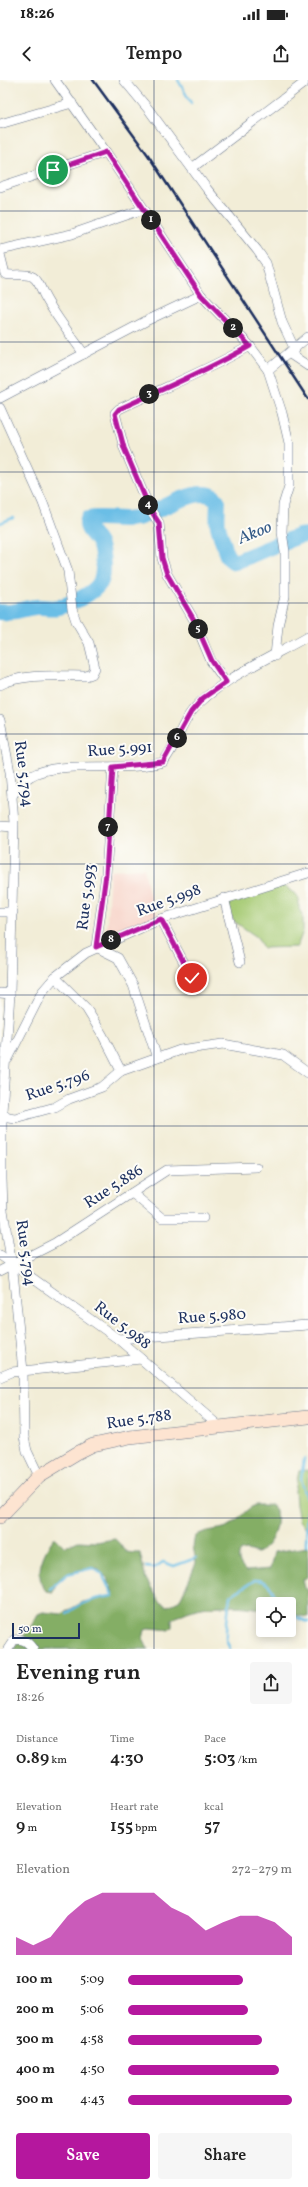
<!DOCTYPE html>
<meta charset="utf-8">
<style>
body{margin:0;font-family:Vollkorn,serif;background:#f6f6f6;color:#222;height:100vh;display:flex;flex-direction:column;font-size:15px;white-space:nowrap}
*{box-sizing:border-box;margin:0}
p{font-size:13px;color:#767676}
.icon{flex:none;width:22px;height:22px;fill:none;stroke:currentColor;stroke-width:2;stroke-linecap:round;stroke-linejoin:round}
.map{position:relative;height:1569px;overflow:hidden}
.sheet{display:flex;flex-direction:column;background:#fff;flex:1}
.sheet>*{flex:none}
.tools{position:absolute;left:256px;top:1517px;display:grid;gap:8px}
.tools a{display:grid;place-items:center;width:40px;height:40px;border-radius:4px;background:#fff;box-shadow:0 2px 10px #0003;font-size:20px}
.scale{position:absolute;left:12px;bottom:10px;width:68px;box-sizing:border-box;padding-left:4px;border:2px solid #1b2f5e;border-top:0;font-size:11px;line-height:14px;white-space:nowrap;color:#1b2f5e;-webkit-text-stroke:3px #fdfcf7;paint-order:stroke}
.pin{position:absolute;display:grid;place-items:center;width:34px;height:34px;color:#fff;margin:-17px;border:2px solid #fff;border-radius:50%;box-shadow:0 1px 4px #0007}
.km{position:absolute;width:20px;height:20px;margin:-10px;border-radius:50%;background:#222;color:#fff;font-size:11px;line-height:20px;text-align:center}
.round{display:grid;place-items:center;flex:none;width:42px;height:42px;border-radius:4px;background:#f6f6f6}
.overview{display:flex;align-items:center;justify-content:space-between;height:68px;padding:0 16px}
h1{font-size:22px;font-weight:600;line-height:30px}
.figures{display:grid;grid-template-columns:repeat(3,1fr);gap:6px;height:68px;padding:4px 16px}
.figures div{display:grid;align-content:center}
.figures b{font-size:17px;font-weight:600}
.figures small{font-size:11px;font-weight:400}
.figures p{font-size:11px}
.chart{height:112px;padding:8px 16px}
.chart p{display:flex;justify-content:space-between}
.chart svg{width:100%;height:72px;margin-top:4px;fill:#b5179e;opacity:.7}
.primary-button{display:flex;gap:8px;margin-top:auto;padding:8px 16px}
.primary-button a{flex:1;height:46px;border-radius:4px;background:#b5179e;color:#fff;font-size:16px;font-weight:600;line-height:46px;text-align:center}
.primary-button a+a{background:#f6f6f6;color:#222}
ul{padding:0 16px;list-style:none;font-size:13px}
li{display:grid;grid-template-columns:64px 48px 1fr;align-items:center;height:30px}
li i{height:10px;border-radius:5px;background:#b5179e}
.status{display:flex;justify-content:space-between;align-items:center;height:28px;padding:0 20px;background:#fff;direction:ltr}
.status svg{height:11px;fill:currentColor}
header{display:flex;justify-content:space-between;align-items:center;height:52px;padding:0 16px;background:#fff;font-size:18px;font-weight:600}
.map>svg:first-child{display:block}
.built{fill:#f7d1c6}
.green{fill:#a6ca73;stroke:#607c68}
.forest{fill:#84ae65;stroke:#506e62}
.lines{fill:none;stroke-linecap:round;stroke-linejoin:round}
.stream{stroke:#6abee6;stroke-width:2.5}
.river{stroke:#6abee6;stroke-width:16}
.street-casing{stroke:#667288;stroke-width:10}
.secondary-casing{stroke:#667288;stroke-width:14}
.street{stroke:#fff;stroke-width:9}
.secondary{stroke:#fde4d1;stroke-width:13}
.rail{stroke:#1b2f5e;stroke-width:2.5}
.route-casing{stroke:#fff;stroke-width:8}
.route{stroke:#b5179e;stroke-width:5}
.grid{fill:none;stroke:#1b2f5e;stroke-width:1;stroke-opacity:0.55}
.labels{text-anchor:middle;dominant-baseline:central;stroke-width:4;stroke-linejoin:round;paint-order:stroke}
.street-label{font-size:16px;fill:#1b2f5e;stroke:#fdfcf7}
.water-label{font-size:17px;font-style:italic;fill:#335a87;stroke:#fdfcf7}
</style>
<div class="status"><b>18:26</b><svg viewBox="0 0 49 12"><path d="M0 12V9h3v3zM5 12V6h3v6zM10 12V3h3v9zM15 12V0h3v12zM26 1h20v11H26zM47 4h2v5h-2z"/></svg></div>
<header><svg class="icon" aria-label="back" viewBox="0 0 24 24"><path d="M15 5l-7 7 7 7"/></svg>Tempo<svg class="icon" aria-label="share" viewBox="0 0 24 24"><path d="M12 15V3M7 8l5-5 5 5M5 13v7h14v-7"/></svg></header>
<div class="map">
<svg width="308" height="1569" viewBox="0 0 308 1569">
<rect width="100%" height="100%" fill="#fdfcf7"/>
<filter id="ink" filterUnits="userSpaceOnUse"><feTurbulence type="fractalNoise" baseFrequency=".025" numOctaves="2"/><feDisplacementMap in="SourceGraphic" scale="8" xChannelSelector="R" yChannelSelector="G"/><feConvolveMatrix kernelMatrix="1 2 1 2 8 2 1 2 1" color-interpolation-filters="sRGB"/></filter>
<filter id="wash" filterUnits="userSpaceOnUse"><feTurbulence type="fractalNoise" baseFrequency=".012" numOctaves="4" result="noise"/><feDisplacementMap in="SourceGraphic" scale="16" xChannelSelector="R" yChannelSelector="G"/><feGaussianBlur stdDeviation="0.9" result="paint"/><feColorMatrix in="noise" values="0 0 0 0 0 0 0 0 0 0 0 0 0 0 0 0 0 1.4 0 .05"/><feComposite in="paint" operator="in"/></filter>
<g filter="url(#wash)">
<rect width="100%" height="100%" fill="#f2edd7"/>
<polygon class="built" points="144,788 150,818 157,837 106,857 110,790"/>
<g class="green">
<polygon points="283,805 296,814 299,819 299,829 303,836 303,851 297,867 263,868 257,857 235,842 229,835 230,821"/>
<polygon points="308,1390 308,1450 299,1441 296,1425 295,1411 299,1391"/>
</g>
<path class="forest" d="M256 1425H272L276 1430C278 1447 273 1466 257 1473L247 1470 241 1471C236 1478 240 1486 246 1491L270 1489 274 1472 308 1467V1496L303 1500 305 1508 308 1510V1537L289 1534V1524H263V1529C235 1525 197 1522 172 1540V1547L169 1550 151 1548 145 1550 143 1559 148 1569H13L30 1548 38 1534 43 1532 62 1534 83 1522 110 1516 113 1513 108 1499 97 1488C79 1489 58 1492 53 1512L46 1511C33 1495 43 1473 54 1458H56L65 1467 78 1461 96 1462 115 1459C127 1470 119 1473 140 1473L146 1499 160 1522 168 1526 179 1521C182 1516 196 1485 196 1482 195 1472 191 1467 195 1457 203 1449 219 1451 229 1446 239 1441 244 1429 256 1425Z"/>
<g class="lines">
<g class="stream">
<polyline points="178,0 191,23"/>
<polyline points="0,443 13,438"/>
<polyline points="304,1379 301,1399 307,1419 306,1466"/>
<polyline points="146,1487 154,1488 163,1482 174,1486 196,1478"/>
<path d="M50 1509 67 1494 93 1488 102 1494 113 1516C96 1518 80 1522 67 1534"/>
<polyline points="289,1534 308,1542"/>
<path d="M230 1569 226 1559V1550L230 1516 255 1500C270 1500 274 1512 278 1524"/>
</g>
<path class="river" d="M0 532C13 534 23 528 36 527 43 526 51 529 58 527 71 524 93 514 100 503 105 494 103 475 100 466 98 457 83 450 88 439 104 436 121 441 137 438 155 435 206 398 218 422 217 444 216 443 224 465 226 473 226 478 235 482L273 466 299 456 308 455"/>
</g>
</g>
<g filter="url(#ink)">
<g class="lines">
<g class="street-casing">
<g id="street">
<polyline points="55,0 106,72 201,215 250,266 268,290 282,333 289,363 289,406 283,425 282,452 285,472 285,516 278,546 275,576"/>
<polyline points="124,0 149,30 207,109 257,170 266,183 282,242 295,270"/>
<polyline points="0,44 72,23"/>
<polyline points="192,88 304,3"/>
<polyline points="0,107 106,72"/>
<polyline points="0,170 72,154 144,129"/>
<path d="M0 174 5 194C14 197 25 192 33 197 39 201 41 209 44 215 55 236 70 254 84 274"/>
<polyline points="290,274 308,286"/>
<polyline points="268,290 308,257"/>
<polyline points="0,318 146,241 201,215"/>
<path d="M0 328 43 423 68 491 72 529 76 541 89 563 95 588 92 594 86 596C61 596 21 593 0 605"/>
<path d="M226 602 211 581 194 540 167 494 162 478 159 443 150 429 124 368 115 333 119 329C163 308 208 290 250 266"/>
<polyline points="0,640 10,692 14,743 10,914 2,1032 2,1099 3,1130 13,1192 23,1291 24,1357 27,1371 39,1396"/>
<polyline points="113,687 106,794 96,867 118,878 133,905 157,978"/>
<path d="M12 716C17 709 23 700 31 696 60 679 127 693 163 682 176 667 180 646 192 631 218 600 272 577 308 556"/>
<polyline points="0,746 13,747"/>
<polyline points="224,818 240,882"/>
<polyline points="0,832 13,832"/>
<polyline points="161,839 192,898"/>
<polyline points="55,897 86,928 102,954 121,991"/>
<polyline points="0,913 10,914"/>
<polyline points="8,979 42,912 55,897 86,873 161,839 308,793"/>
<polyline points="0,1035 2,1032 8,1037 15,1038 55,1027 69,1019 102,1007 121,991 180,970 223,964 283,975 308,993"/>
<polyline points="132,1113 162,1138 203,1138"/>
<polyline points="0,1175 118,1259 220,1347"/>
<polyline points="0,1191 55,1163 167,1090 256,1087"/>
<polyline points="118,1259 308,1245"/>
<polyline points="0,1297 12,1292 141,1279"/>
<path d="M8 1569 14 1560C23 1558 28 1562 33 1569"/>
</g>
</g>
<g class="secondary-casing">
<polyline id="secondary" points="0,1437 39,1396 77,1373 93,1365 130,1357 308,1337"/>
</g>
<use href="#street" class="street"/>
<use href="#secondary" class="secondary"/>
<polyline class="rail" points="93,0 148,75 308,319"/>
</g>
</g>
<g class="lines" filter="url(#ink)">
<g class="route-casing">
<path id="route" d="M53 90 106 72 201 215 250 266C208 290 163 309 119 329L115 334 124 368 150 429 159 443 162 478 167 494 194 540 212 581 226 602 203 618 191 632 163 682 113 687 106 794 96 867 161 839 192 898"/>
</g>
<use href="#route" class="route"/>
</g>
<path class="grid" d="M154 0V1569M0 131H308M0 262H308M0 392H308M0 523H308M0 654H308M0 784H308M0 915H308M0 1046H308M0 1177H308M0 1308H308M0 1438H308"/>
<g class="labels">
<g class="street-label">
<text transform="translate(120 670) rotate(-4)">Rue 5.991</text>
<text transform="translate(23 694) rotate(83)">Rue 5.794</text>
<text transform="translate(87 817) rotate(-83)">Rue 5.993</text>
<text transform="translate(169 821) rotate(-20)">Rue 5.998</text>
<text transform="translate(58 1006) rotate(-19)">Rue 5.796</text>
<text transform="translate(114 1107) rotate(-33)">Rue 5.886</text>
<text transform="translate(25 1173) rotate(82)">Rue 5.794</text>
<text transform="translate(212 1237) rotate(-4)">Rue 5.980</text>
<text transform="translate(122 1246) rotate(38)">Rue 5.988</text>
<text transform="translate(139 1340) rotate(-8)">Rue 5.788</text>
</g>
<g class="water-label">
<text transform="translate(255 453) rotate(-22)">Akoo</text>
</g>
</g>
</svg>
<div class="tools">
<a><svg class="icon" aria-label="locate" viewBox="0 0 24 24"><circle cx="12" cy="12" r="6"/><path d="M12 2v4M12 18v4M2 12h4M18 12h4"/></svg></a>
</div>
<div class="scale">50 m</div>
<div class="pin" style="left:53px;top:90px;background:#1e9e55"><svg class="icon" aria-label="arrive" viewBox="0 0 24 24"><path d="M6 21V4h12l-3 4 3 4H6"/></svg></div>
<div class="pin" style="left:192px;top:898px;background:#d93025"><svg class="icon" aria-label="check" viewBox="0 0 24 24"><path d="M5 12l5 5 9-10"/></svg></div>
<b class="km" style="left:151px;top:140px">1</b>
<b class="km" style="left:233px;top:248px">2</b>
<b class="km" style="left:149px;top:314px">3</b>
<b class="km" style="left:148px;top:425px">4</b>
<b class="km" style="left:198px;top:549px">5</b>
<b class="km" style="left:177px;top:658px">6</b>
<b class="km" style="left:108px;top:747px">7</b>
<b class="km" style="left:111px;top:860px">8</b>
</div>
<section class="sheet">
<div class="overview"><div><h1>Evening run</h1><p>18:26</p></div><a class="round"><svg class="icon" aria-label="share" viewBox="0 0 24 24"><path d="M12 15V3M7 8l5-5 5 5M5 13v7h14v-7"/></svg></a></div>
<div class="figures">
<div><p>Distance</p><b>0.89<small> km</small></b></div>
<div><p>Time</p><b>4:30</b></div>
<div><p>Pace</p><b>5:03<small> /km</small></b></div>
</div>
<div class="figures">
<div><p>Elevation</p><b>9<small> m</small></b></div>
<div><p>Heart rate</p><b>155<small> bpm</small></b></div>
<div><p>kcal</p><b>57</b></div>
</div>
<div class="chart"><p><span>Elevation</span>272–279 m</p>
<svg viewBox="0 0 160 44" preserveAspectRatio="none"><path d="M0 44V33L10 38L20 33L30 20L40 11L50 6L60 6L70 6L80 6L90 15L100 20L110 29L120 24L130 20L140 20L150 24L160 33V44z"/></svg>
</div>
<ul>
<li><b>100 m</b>5:09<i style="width:70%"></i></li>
<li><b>200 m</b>5:06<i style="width:73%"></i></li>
<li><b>300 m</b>4:58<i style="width:82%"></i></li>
<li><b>400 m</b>4:50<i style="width:92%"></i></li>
<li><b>500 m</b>4:43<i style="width:100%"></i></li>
</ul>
<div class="primary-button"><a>Save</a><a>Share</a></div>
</section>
